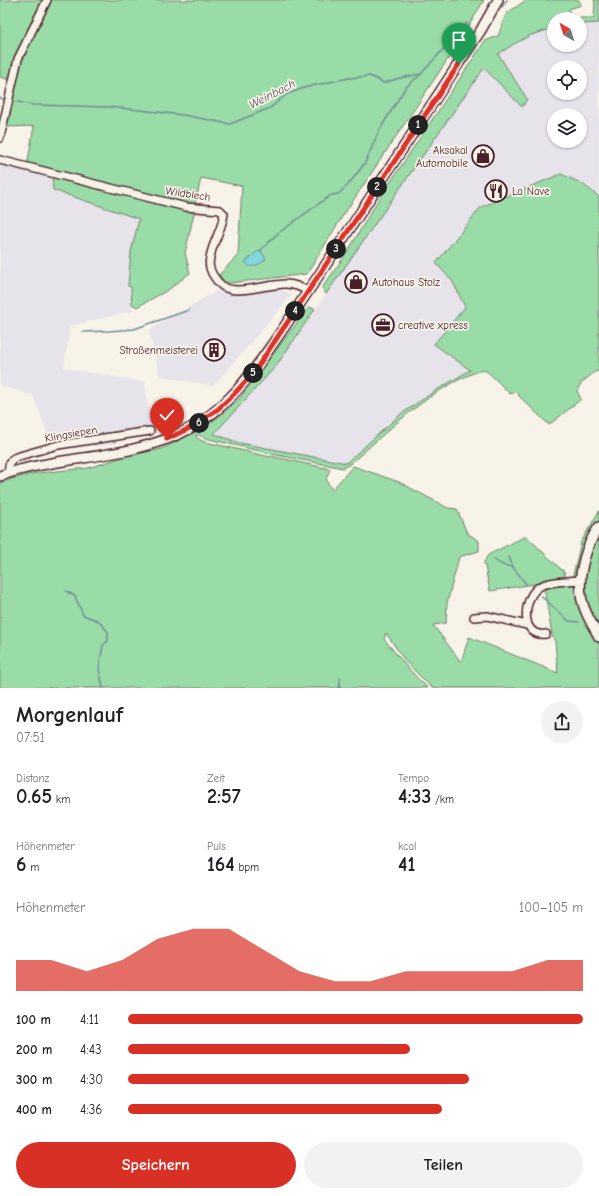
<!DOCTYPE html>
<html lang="de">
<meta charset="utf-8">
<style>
body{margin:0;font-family:"Comic Neue",sans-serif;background:#f2f2f2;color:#202124;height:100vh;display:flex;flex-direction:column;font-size:15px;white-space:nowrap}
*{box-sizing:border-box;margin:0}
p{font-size:13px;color:#757577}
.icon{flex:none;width:22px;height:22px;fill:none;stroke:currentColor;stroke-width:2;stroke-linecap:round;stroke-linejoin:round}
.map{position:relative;height:688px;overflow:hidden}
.side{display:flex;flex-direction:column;background:#fff;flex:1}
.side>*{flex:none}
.needle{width:26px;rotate:321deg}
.controls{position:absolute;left:547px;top:12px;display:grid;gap:8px}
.controls a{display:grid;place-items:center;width:40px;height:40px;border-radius:50%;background:#fff;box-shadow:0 1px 3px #0004;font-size:20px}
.pin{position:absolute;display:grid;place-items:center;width:34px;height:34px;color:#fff;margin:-41px -17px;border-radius:50% 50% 50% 0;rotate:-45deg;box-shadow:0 0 4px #0007}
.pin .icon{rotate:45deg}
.km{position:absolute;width:20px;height:20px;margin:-10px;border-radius:50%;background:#222;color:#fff;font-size:11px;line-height:20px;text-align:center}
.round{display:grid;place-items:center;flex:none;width:42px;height:42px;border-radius:21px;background:#f2f2f2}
.head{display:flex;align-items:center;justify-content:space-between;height:68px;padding:0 16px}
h1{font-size:22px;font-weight:700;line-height:30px}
.metrics{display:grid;grid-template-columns:repeat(3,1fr);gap:6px;height:68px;padding:4px 16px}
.metrics div{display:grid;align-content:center}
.metrics b{font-size:20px;font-weight:700}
.metrics small{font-size:11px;font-weight:400}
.metrics p{font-size:11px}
.chart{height:112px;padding:8px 16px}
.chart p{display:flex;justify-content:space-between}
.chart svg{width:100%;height:72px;margin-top:4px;fill:#d93025;opacity:.7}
.primary-button{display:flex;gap:8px;margin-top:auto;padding:8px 16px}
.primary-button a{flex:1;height:46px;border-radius:24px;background:#d93025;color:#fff;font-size:16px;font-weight:700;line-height:46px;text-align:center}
.primary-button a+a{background:#f2f2f2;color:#202124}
ul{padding:0 16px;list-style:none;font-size:13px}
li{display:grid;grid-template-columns:64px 48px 1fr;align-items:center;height:30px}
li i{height:10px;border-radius:5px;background:#d93025}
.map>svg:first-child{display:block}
.built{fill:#e6e3ea;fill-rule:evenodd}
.green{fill:#9adca7;stroke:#727e69}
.water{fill:#85d6de;stroke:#6d8d96}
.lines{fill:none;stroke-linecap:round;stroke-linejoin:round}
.stream{stroke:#6d8d96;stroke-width:1.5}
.minor-casing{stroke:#4a1f2b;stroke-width:10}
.major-casing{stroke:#4a1f2b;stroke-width:12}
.minor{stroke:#f7f3e8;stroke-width:7}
.major{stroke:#f7f3e8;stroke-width:9}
.route-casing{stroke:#fff;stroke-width:8}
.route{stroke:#d93025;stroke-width:5}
.labels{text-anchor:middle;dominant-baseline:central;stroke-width:3.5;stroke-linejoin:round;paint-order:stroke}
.poi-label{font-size:11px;fill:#4a1f2b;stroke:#f7f3e8;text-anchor:start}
.street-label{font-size:11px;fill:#4a1f2b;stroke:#f7f3e8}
.water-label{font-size:12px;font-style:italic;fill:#594d58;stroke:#f7f3e8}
</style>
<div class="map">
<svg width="599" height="688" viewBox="0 0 599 688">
<rect width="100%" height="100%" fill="#f7f3e8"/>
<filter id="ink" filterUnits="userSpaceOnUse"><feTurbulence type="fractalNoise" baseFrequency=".025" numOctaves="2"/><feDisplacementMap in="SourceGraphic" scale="8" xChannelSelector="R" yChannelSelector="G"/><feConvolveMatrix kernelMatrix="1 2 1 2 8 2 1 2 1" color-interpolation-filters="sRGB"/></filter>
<g filter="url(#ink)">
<g class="built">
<path d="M599 23V196L585 184 562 174 482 206 436 262 453 282 465 307 434 344 469 370 435 390 401 414 346 463 265 448 240 443 215 434 276 366 354 254 484 68 527 99 498 54 514 44 531 35 554 28V45H580V24ZM554 67H580V93H554ZM554 115H580V141H554Z"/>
<polygon points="0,161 51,176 53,191 139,219 131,252 128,286 131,287 132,311 70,326 64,368 145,382 152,433 117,439 114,444 95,446 90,445 54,451 33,395 0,386"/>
<polygon points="220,289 237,293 276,289 293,294 213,386 160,376 149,330"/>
</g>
<g class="green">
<polygon points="0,0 43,0 15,57 11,80 0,77"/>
<polygon points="51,0 484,0 460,41 342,217 307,274 230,283 225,282 219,275 238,255 242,186 201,178 195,205 182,203 27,166 34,126 6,127 21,61"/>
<polygon points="526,0 579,0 581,5 569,9 571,18 594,18 595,3 594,0 599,0 599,23 580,24 580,19 554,19 554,28 531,35 514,44 498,54 527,99 522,107 484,68 326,294 322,288 348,251 375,205 485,41 498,36 506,14"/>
<path d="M561 174 583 184 599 197V372L596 371 581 383 577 391 581 399 549 425 519 396 517 392 510 394C506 390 491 374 486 371 481 369 474 373 469 375 423 395 387 432 350 464L343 468 272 454 205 438 197 434 196 437 202 441 270 457 271 456 330 469 326 479 332 490 353 466 399 482 448 508 457 509 467 533 479 541V551L459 557 447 603 446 623 433 625 461 662 469 637 558 673 555 642 552 635 544 587 569 583 575 586 578 595 596 639 599 642V688H432L405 661 386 633 384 639C398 656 411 673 428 688H0V483L12 479 37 473 88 468 127 456 162 449 204 427 221 415 240 398 309 307 315 309 276 366 214 434 240 443 346 463 401 414 435 391 470 370 434 344 465 307 453 282 436 263 481 207Z"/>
<polygon points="52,176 195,209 185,253 190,273 168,290 137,307 132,304 131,287 128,286 131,252 139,219 53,190"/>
<polygon points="599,511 599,523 575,575 573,575 581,542"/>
<polygon points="599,532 599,634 586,606 584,572 588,553"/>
<polygon points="526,536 564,572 566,579 490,591 484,562 488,555"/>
</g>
<path class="water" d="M258 251H261L266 259C260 264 250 271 245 262Z"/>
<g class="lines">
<g class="stream">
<polyline points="502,7 507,0"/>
<polyline points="0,98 3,99"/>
<polyline points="13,101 33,105 110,107 140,110 183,115 230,124 270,108 287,94 307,87 349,78 370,76 384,83 400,78 421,74 467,23"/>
<polyline points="260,251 277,234 331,195 338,194 348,185 365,163 379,131 405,88 420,75"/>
<polyline points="83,332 109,331 134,329 189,310"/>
<polyline points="509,557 513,567 526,584"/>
<polyline points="493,559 502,565 513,567"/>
<polyline points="66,591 75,596 83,615 99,621 108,632 108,641 103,645 99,669 103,688"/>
<polyline points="541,596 563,616 569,621 579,622"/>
<polyline points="596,622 599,622"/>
<polyline points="338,688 340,685 340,678"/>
</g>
<g class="minor-casing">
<g id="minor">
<polyline points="0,138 18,59 47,0"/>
<path d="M0 160 186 207 220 210 224 214C222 230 212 243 210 258 208 265 211 273 215 278 217 281 220 285 224 287 237 295 269 284 285 284 294 284 300 287 308 291"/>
<path d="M9 473C8 466 9 460 16 457L58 445 150 431"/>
<polyline points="474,617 487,616 527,625"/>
<path d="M546 634C519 638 523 597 539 587 547 581 570 581 581 580"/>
</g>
</g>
<g class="major-casing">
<g id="major">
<path d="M0 476C59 455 124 460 181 433 229 410 256 368 285 326 306 295 326 264 347 233 384 176 422 120 459 63L481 30 498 0"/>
<path d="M599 527C586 545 578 573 581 595 583 610 592 624 599 637"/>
</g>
</g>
<use href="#minor" class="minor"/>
<use href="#major" class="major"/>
</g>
</g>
<g class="lines" filter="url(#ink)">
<g class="route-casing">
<polyline id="route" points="167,439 190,428 218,409 234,394 254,372 293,314 459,64"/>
</g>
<use href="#route" class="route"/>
</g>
<defs>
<g id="shop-ring" transform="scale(1.15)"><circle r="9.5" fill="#f7f3e8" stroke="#4a1f2b" stroke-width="1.5"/><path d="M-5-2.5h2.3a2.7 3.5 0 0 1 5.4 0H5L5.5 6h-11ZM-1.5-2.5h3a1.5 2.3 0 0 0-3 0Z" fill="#4a1f2b"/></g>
<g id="restaurant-ring" transform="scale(1.15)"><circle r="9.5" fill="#f7f3e8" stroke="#4a1f2b" stroke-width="1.5"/><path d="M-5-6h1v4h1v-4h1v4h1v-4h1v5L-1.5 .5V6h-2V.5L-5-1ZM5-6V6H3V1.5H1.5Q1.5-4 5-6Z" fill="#4a1f2b"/></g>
<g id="office-ring" transform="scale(1.15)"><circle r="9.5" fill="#f7f3e8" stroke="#4a1f2b" stroke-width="1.5"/><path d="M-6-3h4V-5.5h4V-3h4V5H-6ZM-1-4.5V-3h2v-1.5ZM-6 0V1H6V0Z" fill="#4a1f2b"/></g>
<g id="building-ring" transform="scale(1.15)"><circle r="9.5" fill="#f7f3e8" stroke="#4a1f2b" stroke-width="1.5"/><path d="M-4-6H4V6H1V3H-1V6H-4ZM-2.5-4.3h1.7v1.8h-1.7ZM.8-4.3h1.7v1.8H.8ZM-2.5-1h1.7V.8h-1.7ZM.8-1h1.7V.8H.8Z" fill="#4a1f2b"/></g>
</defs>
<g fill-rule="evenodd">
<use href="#shop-ring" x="483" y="156"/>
<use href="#restaurant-ring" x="496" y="191"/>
<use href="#shop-ring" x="356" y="282"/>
<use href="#office-ring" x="383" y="325"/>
<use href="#building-ring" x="214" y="350"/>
</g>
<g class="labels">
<g class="poi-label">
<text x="468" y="150" text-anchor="end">Aksakal<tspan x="468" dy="13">Automobile</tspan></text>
<text x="512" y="191">La Nave</text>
<text x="372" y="282">Autohaus Stolz</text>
<text x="398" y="325">creative xpress</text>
<text x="198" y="350" text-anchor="end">Straßenmeisterei</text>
</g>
<g class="street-label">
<text transform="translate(188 194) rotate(9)">Wildblech</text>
<text transform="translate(71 434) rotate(-10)">Klingsiepen</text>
</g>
<g class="water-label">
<text transform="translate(272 94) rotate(-27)">Weinbach</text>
</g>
</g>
</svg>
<div class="controls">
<a><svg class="needle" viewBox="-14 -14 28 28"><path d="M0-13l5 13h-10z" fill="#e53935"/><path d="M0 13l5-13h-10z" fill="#757577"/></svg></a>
<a><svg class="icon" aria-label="locate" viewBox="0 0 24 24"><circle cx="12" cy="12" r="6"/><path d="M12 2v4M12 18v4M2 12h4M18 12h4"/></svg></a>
<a><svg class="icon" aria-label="layers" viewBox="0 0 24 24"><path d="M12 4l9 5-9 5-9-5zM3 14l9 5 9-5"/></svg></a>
</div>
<div class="pin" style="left:459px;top:64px;background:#1e9e55"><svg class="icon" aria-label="arrive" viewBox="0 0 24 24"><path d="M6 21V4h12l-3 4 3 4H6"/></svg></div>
<div class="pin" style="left:167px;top:439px;background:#d93025"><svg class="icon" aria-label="check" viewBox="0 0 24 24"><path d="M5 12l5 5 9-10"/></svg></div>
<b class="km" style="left:418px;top:125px">1</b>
<b class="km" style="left:377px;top:187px">2</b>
<b class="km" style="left:336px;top:249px">3</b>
<b class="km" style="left:295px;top:311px">4</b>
<b class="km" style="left:253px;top:373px">5</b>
<b class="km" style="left:199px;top:423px">6</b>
</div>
<section class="side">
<div class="head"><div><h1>Morgenlauf</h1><p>07:51</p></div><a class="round"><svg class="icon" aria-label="share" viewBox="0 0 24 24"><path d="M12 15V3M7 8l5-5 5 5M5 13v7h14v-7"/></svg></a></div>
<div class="metrics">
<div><p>Distanz</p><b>0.65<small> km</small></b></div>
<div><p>Zeit</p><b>2:57</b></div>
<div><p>Tempo</p><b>4:33<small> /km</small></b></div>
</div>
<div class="metrics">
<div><p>Höhenmeter</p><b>6<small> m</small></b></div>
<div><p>Puls</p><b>164<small> bpm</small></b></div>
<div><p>kcal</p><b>41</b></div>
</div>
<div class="chart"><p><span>Höhenmeter</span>100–105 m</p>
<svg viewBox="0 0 160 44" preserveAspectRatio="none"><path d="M0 44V25L10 25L20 32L30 25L40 12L50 6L60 6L70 19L80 32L90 38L100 38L110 32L120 32L130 32L140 32L150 25L160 25V44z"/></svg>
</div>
<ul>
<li><b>100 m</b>4:11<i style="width:100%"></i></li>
<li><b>200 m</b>4:43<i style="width:62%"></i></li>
<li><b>300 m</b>4:30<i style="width:75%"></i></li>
<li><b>400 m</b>4:36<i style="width:69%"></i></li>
</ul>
<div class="primary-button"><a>Speichern</a><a>Teilen</a></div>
</section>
